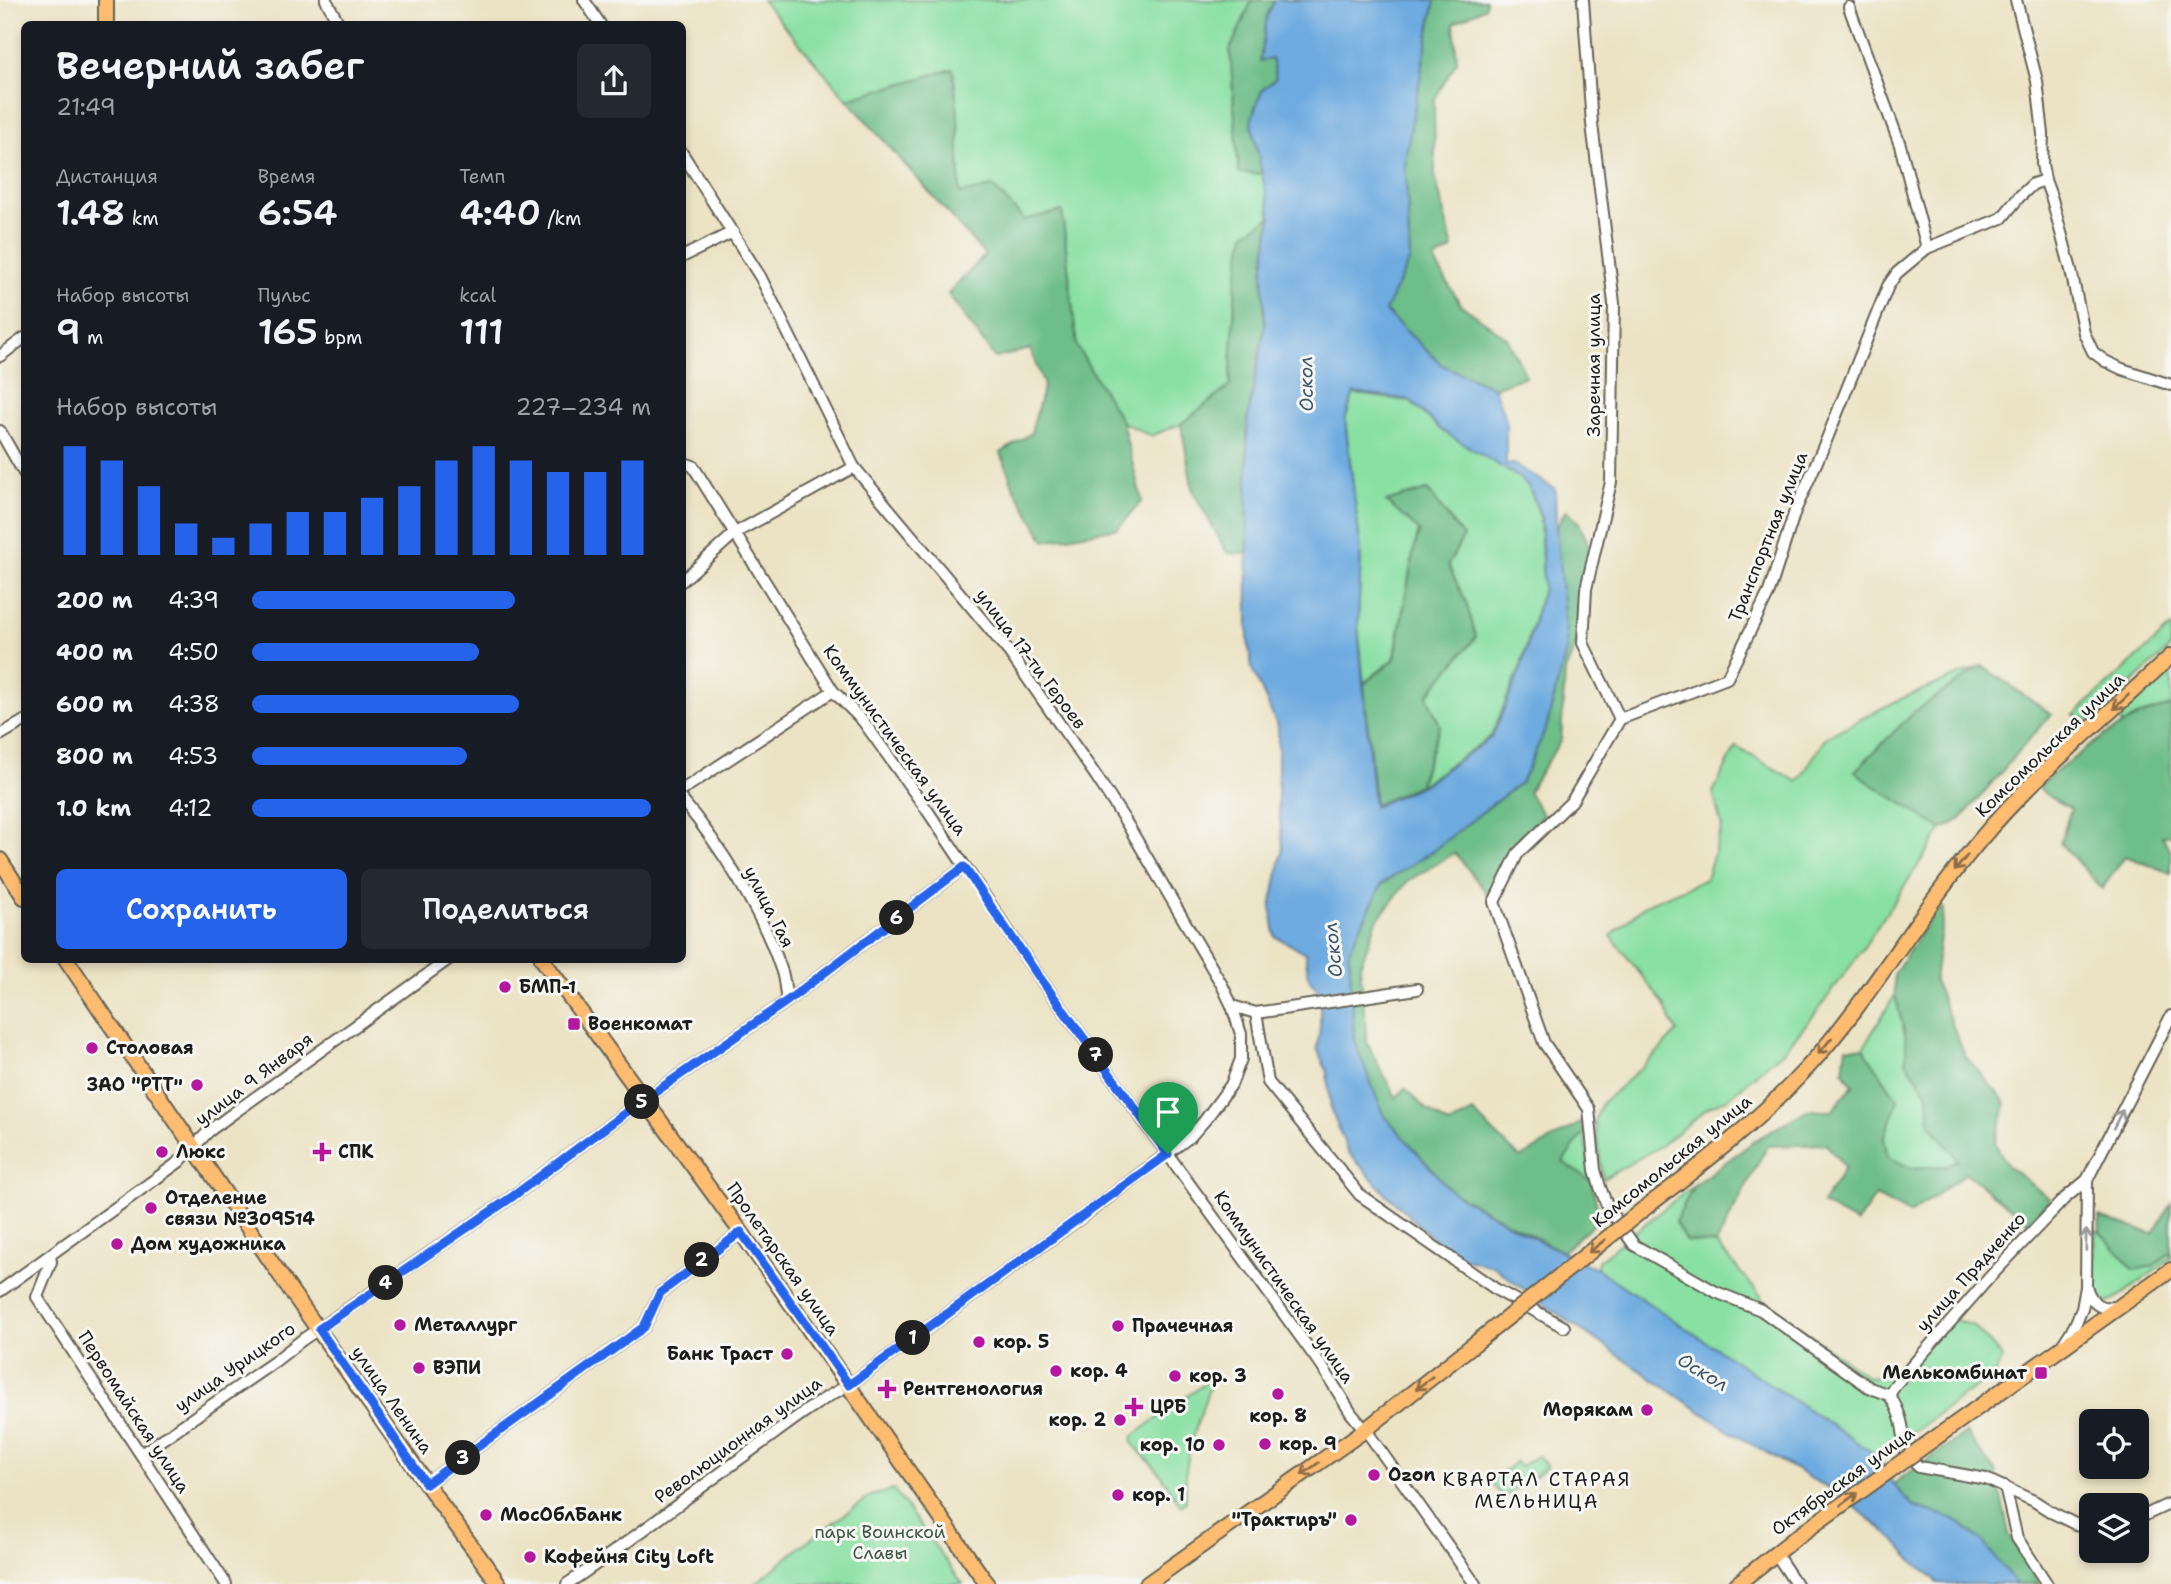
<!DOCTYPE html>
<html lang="ru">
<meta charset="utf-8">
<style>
body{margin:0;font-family:"Shantell Sans",sans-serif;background:#242831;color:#f1f3f6;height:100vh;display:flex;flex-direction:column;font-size:26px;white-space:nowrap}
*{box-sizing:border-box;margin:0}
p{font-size:23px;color:#9ea1a6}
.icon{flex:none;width:38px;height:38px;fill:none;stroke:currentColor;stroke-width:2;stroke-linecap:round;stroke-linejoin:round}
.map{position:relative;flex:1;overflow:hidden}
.details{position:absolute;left:21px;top:21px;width:665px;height:942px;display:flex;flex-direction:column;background:#171b24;border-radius:10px;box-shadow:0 4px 10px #0003}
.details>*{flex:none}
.tools{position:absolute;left:2079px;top:1409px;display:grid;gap:14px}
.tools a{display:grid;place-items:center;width:70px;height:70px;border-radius:10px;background:#171b24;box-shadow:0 4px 10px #0003;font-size:35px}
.pin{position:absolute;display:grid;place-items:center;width:60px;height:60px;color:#fff;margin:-72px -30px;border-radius:50% 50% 50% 0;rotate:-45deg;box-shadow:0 0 7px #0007}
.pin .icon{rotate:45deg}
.km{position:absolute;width:35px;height:35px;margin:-18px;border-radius:50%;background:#222;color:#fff;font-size:19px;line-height:35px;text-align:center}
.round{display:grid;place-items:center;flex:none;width:74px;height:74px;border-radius:10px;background:#242831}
.summary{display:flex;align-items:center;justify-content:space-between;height:119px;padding:0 35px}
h1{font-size:38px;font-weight:600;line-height:52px}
.stats{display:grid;grid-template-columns:repeat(3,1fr);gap:10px;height:119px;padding:7px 35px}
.stats div{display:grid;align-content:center}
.stats b{font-size:35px;font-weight:600}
.stats small{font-size:19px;font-weight:400}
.stats p{font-size:19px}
.chart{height:196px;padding:14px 35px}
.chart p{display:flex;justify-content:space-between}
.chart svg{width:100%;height:126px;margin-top:7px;stroke:#2563eb;stroke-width:6}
.primary-button{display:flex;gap:14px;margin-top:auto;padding:14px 35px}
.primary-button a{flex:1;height:80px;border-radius:10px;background:#2563eb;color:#fff;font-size:28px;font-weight:600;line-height:80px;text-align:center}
.primary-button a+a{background:#242831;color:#f1f3f6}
ul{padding:0 35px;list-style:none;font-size:23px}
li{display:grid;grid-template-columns:112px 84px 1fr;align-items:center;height:52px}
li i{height:18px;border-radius:9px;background:#2563eb}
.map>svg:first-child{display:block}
.green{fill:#89e0a3;stroke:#527e60;stroke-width:2}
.forest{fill:#6ebe89;stroke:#456d52;stroke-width:2}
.water{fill:#6eabe0;stroke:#45647e;stroke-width:2;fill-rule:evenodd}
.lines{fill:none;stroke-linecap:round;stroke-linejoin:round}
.minor-casing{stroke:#656257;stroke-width:14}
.major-casing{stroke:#656257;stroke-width:18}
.minor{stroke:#fff;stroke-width:10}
.major{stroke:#fdbc6f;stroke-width:14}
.major-bridge-casing{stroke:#656257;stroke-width:18;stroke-linecap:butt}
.major-bridge{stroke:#fdbc6f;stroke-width:14}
.oneway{stroke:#8c6c46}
.oneway2{stroke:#999}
.route-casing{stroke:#fff;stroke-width:14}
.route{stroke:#2563eb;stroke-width:9}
.poi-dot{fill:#b5179e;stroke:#f6f6f2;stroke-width:2.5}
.labels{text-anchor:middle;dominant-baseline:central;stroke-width:6;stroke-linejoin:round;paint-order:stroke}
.street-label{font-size:18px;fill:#1c1c1c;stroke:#f6f6f2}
.poi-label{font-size:18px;font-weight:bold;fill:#1c1c1c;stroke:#f6f6f2;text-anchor:start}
.park-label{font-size:18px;fill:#3d5744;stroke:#f6f6f2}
.water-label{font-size:19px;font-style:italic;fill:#3d556a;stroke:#f6f6f2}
.neighbourhood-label{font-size:19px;letter-spacing:2px;fill:#1c1c1c;stroke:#f6f6f2}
</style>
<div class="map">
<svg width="2171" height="1584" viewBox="0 0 2171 1584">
<rect width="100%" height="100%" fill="#f6f6f2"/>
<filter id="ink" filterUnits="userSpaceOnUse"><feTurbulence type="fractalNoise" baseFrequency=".0143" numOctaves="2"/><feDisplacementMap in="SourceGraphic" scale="14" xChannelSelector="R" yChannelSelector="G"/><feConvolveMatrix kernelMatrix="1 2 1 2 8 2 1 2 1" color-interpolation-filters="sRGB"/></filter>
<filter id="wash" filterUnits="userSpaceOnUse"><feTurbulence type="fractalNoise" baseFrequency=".00686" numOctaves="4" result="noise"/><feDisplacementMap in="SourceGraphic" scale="28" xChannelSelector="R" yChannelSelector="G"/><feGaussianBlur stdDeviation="1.57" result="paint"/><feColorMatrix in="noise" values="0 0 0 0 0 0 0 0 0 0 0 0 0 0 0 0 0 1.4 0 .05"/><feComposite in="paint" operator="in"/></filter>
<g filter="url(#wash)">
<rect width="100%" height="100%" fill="#ece3c4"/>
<g class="green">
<polygon points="762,0 1252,0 1230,50 1239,173 1263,174 1271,217 1245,233 1236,282 1230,386 1181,424 1151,436 1122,422 1077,347 1062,211 1024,220 993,187 960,194 958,116 953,69 847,99"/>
<polygon points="1353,394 1410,401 1441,430 1518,477 1529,487 1540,517 1543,588 1520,668 1491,736 1422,784 1421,781 1440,725 1427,696 1476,637 1466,602 1448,565 1463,537 1428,490 1387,502 1419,530 1414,549 1394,659 1364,683 1358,626 1361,551 1345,420"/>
<polygon points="2171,627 2171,647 2092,721 2074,715"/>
<polygon points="2171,662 2171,706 2137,716 2123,725 2113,715"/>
<polygon points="1982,666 1914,712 1855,771 1942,829 1860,953 1815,1014 1783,1051 1727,1099 1709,1107 1659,1147 1603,1179 1595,1122 1601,1104 1653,1057 1677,1032 1663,1003 1611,936 1645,905 1706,879 1722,827 1713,792 1736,747 1798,782 1826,737 1898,700"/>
<polygon points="1895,995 1906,1038 1906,1061 1928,1094 1930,1124 1958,1160 1946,1166 1910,1168 1888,1157 1884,1138 1898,1100 1863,1048"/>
<polygon points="1584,1132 1591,1181 1562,1162"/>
<polygon points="1694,1185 1675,1222 1685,1241 1716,1244 1766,1302 1868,1377 1890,1375 1947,1317 1974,1326 2003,1358 1995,1373 1879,1457 1597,1269 1598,1261"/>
<polygon points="2095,1230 2100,1232 2134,1270 2153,1266 2171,1252 2171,1258 2115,1300 2107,1303 2100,1302 2093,1283"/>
<polygon points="1208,1381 1211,1382 1190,1445 1186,1471 1186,1502 1181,1506 1159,1472 1132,1443 1133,1436"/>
<polygon points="1538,1455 1547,1467 1503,1498 1490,1481 1516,1462 1520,1467"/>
<polygon points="894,1490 963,1584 755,1584 809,1540 871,1496"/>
</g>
<g class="forest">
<path d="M1252 0H1275L1267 16 1261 61 1272 58 1276 78C1240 108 1254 135 1263 174L1239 173 1230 50Z"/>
<polygon points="1435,0 1486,0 1486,7 1454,23 1457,61 1434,100 1435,176 1453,249 1434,260 1461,305 1507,338 1526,376 1494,388 1442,365 1385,311 1410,259 1405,158"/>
<polygon points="953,69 958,116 960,194 993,187 1024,220 1062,211 1077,347 1122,422 1142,501 1118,528 1045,541 1014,488 1001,453 1031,433 1044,385 1030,349 995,358 948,294 985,255 847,99"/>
<polygon points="1271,217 1263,272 1265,325 1247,422 1248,554 1227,553 1193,491 1181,424 1230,386 1236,282 1245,233"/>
<polygon points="1427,490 1463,537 1448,565 1466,602 1476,637 1427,696 1440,725 1420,781 1421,784 1375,805 1364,684 1395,659 1414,549 1420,531 1386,502"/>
<polygon points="1566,510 1579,523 1589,546 1582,587 1577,642 1565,671 1561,740 1528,792 1543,815 1514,849 1489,896 1455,853 1408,881 1377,920 1360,966 1367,1043 1396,1098 1405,1088 1425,1108 1449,1125 1473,1112 1520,1158 1582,1122 1584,1132 1563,1162 1591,1181 1600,1218 1562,1252 1452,1192 1383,1114 1354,1041 1349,950 1382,884 1435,849 1522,781 1546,728 1567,647 1556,528"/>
<polygon points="1982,666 2051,714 1961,819 1942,829 1870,783 1855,771 1914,712"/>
<path d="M2171 706V835L2162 836 2171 852V873L2125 856 2102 889 2060 843 2071 809 2045 794 2038 786C2078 755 2120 717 2171 706Z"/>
<polygon points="1944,908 1934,980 1965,1056 2006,1103 1995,1143 2007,1165 2050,1199 2028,1222 1966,1173 1910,1214 1876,1196 1857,1223 1822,1204 1845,1167 1826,1144 1767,1146 1716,1244 1686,1241 1675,1222 1694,1185 1759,1138 1807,1110 1832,1111 1853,1085 1843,1071 1846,1047 1863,1048 1898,1100 1884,1138 1888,1157 1911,1168 1946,1166 1958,1160 1930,1124 1928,1094 1906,1061 1906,1038 1895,995 1894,974 1934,912"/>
<polygon points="2171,1203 2171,1252 2153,1266 2134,1270 2100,1232 2099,1217 2153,1234"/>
<polygon points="1966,1433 1996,1472 2009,1534 2039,1584 2016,1584 1982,1541 1954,1519 1913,1506 1893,1484"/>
</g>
<path class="water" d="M1275 0H1435L1405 158 1410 259 1385 311 1442 365 1494 388 1506 421V465L1514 464 1555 489 1556 528 1567 647 1546 728 1522 781 1435 849 1382 884 1349 950 1354 1040 1383 1114 1452 1192 1530 1236 1597 1269 1879 1457 1893 1484 1913 1506 1954 1519 1982 1541 2016 1584H1938L1934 1578 1915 1564 1895 1540 1843 1497 1727 1430 1542 1303 1493 1266 1458 1257 1438 1243 1386 1194 1348 1152 1331 1110 1327 1072 1317 1048 1320 1027V993L1309 978 1305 953 1275 936 1271 907 1283 848 1278 802V727L1252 669 1248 640 1247 422 1265 325 1263 272 1271 217 1251 121 1262 90 1276 78 1272 59 1260 61 1267 16ZM1354 393 1410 400 1441 430 1518 477 1529 487 1541 517 1543 588 1521 669 1492 737 1423 785 1374 807 1358 626 1361 551 1345 420Z"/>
</g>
<g filter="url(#ink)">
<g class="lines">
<g class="minor-casing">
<g id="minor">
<polyline points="326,0 339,24"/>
<polyline points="584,0 600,24"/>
<polyline points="1583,0 1592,124 1614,303 1611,482 1586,589 1583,643 1620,719"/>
<polyline points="2016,0 2037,81 2043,134 2042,164 2045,180 2052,199 2071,270 2084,333 2093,352 2105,361 2122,369 2171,385"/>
<polyline points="1849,7 1900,145 1927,248"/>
<polyline points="682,257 733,232"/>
<polyline points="0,356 24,338"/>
<polyline points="0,431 24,473"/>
<polyline points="682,462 693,466 833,691 863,721 927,810 1037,974 1323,1368 1351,1413 1370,1436 1475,1584"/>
<polyline points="682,581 735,533 854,467"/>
<polyline points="0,735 24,721"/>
<polyline points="682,790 833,691"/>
<path d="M682 800C720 845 763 913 781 969 785 979 785 991 787 1001"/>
<polyline points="1232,1006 1256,1013 1268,1082 1360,1195 1497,1290 1564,1327"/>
<polyline points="1256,1013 1417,989"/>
<polyline points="50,1256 51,1262 37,1297 226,1584"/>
<path d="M2086 1287C2092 1303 2099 1311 2117 1306"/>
<polyline points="0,1291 179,1162 209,1131 228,1117 449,959"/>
<polyline points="2063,1344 2074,1327 2082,1309 2086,1287 2087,1180"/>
<polyline points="1889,1395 1870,1388 1761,1310 1716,1292 1634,1245 1608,1208 1600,1187 1595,1170 1589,1109 1544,1043 1494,902 1518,853 1572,801 1620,719 1727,678 1769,592 1795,511 1826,441 1888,286 1897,273 1927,248 2002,218 2019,197 2033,184 2045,180"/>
<polyline points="1889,1395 1896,1384 1989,1278 2064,1199 2087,1180 2171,1016"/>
<path d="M1889 1395C1902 1413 1904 1431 1905 1453L1919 1467 1986 1479 2034 1501 2053 1513 2075 1524 2091 1527"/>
<polyline points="141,1454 274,1362 302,1340 512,1197 625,1113 787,1001 964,867"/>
<polyline points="426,1484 644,1327 660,1293 741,1232"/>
<polyline points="2005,1487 2017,1538 2047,1584"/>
<polyline points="2137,1519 2171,1503"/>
<polyline points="1776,1554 1796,1584"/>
<path d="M567 1584C633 1540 695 1491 759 1445 788 1424 817 1401 849 1385L1101 1203 1191 1136 1205 1120 1231 1085 1241 1059V1034L1232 1006 1222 985 1126 822 1096 776 1009 652 854 467 761 278 682 153"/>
</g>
</g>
<g class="major-casing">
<g id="major">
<polyline points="106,0 106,24"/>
<polyline points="0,860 24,897"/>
<polyline points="66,959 291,1291 440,1503 499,1584"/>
<polyline points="542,959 741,1232 987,1584"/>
<path d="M1650 1204C1706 1162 1759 1120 1807 1068 1871 998 1918 913 1980 840 2037 772 2107 716 2171 656"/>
<polyline points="1973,1411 2171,1270"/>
<polyline points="1147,1584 1365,1430 1478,1341"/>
<polyline points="1737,1584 1794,1539"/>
</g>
</g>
<use href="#minor" class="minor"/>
<use href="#major" class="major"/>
<g class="major-bridge-casing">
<g id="major-bridge">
<polyline points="1478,1341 1650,1204"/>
<polyline points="1794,1539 1973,1411"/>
</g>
</g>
<use href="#major-bridge" class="major-bridge"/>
</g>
<defs><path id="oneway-shaft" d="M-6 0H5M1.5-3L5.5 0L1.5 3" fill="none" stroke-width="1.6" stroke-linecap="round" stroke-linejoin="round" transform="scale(1.75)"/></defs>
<g class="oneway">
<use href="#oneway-shaft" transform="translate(2121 702) rotate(137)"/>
<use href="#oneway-shaft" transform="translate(1961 863) rotate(129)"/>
<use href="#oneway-shaft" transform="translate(1825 1046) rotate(130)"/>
<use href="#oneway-shaft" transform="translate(1597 1246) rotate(142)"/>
<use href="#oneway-shaft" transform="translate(1424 1383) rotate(142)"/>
<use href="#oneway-shaft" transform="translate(1310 1469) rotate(144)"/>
<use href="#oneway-shaft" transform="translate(1849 1499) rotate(-36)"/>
</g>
<g class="oneway2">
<use href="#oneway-shaft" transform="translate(2118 1119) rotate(-63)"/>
<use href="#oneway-shaft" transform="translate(2086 1240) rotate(-89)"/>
</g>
</g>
<g class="lines" filter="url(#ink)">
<g class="route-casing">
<polygon id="route" points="964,867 1037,974 1168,1154 849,1385 741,1232 660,1293 644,1327 426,1484 319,1329 512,1197 625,1113 787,1001"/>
</g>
<use href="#route" class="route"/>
</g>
<g class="poi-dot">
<circle cx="505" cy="987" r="7"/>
<rect x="567" y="1017" width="14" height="14" rx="3.5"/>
<circle cx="92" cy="1048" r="7"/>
<circle cx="197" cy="1085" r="7"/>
<circle cx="162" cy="1152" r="7"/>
<path d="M318.5 1141.5h7v7h7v7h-7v7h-7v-7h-7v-7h7z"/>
<circle cx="151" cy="1208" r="7"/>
<circle cx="117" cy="1244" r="7"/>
<circle cx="400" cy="1325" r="7"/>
<circle cx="1118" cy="1326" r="7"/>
<circle cx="979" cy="1342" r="7"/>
<circle cx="787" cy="1354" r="7"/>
<circle cx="419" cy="1368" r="7"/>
<circle cx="1056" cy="1371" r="7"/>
<rect x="2034" y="1366" width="14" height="14" rx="3.5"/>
<circle cx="1175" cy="1376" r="7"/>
<path d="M883.5 1378.5h7v7h7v7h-7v7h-7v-7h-7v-7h7z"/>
<circle cx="1278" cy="1394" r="7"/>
<path d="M1130.5 1396.5h7v7h7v7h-7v7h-7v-7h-7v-7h7z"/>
<circle cx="1647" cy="1410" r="7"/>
<circle cx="1120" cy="1420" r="7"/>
<circle cx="1265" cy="1444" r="7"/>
<circle cx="1219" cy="1445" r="7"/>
<circle cx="1374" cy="1475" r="7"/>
<circle cx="1118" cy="1495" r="7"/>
<circle cx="486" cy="1515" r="7"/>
<circle cx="1351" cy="1520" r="7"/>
<circle cx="530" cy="1557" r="7"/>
</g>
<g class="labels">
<g class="street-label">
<text transform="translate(1594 365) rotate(-90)">Заречная улица</text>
<text transform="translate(1768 537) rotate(-68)">Транспортная улица</text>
<text transform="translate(1031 659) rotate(53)">улица 17-ти Героев</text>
<text transform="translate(895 740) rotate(54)">Коммунистическая улица</text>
<text transform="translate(2050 745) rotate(-44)">Комсомольская улица</text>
<text transform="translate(769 907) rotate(63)">улица Гая</text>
<text transform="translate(254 1079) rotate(-37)">улица 9 Января</text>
<text transform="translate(1672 1161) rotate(-39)">Комсомольская улица</text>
<text transform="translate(783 1259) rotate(55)">Пролетарская улица</text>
<text transform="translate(1971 1272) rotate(-48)">улица Прядченко</text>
<text transform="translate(1284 1287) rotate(55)">Коммунистическая улица</text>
<text transform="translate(235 1367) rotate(-35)">улица Урицкого</text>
<text transform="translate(392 1400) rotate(55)">улица Ленина</text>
<text transform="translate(134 1412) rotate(57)">Первомайская улица</text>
<text transform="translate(738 1440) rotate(-36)">Революционная улица</text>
<text transform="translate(1843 1481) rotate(-36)">Октябрьская улица</text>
</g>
<g class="poi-label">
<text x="519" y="987">БМП-1</text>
<text x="588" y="1024">Военкомат</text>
<text x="106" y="1048">Столовая</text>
<text x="183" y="1085" text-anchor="end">ЗАО "РТТ"</text>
<text x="176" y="1152">Люкс</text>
<text x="338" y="1152">СПК</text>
<text x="165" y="1198">Отделение<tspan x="165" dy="21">связи №309514</tspan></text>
<text x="131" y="1244">Дом художника</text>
<text x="414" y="1325">Металлург</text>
<text x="1132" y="1326">Прачечная</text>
<text x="993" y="1342">кор. 5</text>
<text x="773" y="1354" text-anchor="end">Банк Траст</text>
<text x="433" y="1368">ВЭПИ</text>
<text x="1070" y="1371">кор. 4</text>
<text x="2027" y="1373" text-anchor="end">Мелькомбинат</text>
<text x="1189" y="1376">кор. 3</text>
<text x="903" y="1389">Рентгенология</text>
<text x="1150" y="1407">ЦРБ</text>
<text x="1633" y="1410" text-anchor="end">Морякам</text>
<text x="1278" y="1416" text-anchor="middle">кор. 8</text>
<text x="1106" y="1420" text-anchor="end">кор. 2</text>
<text x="1279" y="1444">кор. 9</text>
<text x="1205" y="1445" text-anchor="end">кор. 10</text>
<text x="1388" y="1475">Ozon</text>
<text x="1132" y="1495">кор. 1</text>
<text x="500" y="1515">МосОблБанк</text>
<text x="1337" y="1520" text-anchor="end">"Трактиръ"</text>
<text x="544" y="1557">Кофейня City Loft</text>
</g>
<g class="park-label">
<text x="880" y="1532">парк Воинской<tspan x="880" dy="21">Славы</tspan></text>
</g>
<g class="water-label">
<text transform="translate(1306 384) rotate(-91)">Оскол</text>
<text transform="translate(1333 950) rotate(-96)">Оскол</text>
<text transform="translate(1703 1372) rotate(31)">Оскол</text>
</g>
<g class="neighbourhood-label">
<text x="1537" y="1479">КВАРТАЛ СТАРАЯ<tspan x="1537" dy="22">МЕЛЬНИЦА</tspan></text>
</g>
</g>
</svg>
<div class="tools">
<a><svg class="icon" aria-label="locate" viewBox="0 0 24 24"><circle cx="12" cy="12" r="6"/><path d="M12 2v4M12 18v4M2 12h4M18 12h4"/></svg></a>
<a><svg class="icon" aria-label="layers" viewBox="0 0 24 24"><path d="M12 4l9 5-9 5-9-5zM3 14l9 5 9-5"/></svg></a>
</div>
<div class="pin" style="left:1168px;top:1154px;background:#1e9e55"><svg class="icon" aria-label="arrive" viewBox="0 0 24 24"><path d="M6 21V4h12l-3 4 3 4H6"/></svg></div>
<b class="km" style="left:913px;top:1338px">1</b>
<b class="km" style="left:702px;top:1260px">2</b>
<b class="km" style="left:463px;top:1458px">3</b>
<b class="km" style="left:386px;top:1283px">4</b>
<b class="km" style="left:642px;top:1102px">5</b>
<b class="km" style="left:897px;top:918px">6</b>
<b class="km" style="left:1096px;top:1055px">7</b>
<section class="details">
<div class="summary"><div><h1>Вечерний забег</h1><p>21:49</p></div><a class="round"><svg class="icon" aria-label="share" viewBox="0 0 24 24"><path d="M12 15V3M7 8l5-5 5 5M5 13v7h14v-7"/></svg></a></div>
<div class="stats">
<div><p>Дистанция</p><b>1.48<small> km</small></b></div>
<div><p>Время</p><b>6:54</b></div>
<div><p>Темп</p><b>4:40<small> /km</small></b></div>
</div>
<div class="stats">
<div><p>Набор высоты</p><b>9<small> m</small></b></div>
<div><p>Пульс</p><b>165<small> bpm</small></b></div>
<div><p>kcal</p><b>111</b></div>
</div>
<div class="chart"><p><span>Набор высоты</span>227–234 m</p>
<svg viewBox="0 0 160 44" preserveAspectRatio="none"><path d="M5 44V6M15 44V11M25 44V20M35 44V33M45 44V38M55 44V33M65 44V29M75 44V29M85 44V24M95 44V20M105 44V11M115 44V6M125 44V11M135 44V15M145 44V15M155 44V11"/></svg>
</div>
<ul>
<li><b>200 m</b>4:39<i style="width:66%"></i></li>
<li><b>400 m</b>4:50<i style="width:57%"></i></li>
<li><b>600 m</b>4:38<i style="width:67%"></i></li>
<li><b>800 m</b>4:53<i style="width:54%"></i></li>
<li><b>1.0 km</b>4:12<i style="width:100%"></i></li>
</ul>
<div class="primary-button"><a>Сохранить</a><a>Поделиться</a></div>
</section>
</div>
